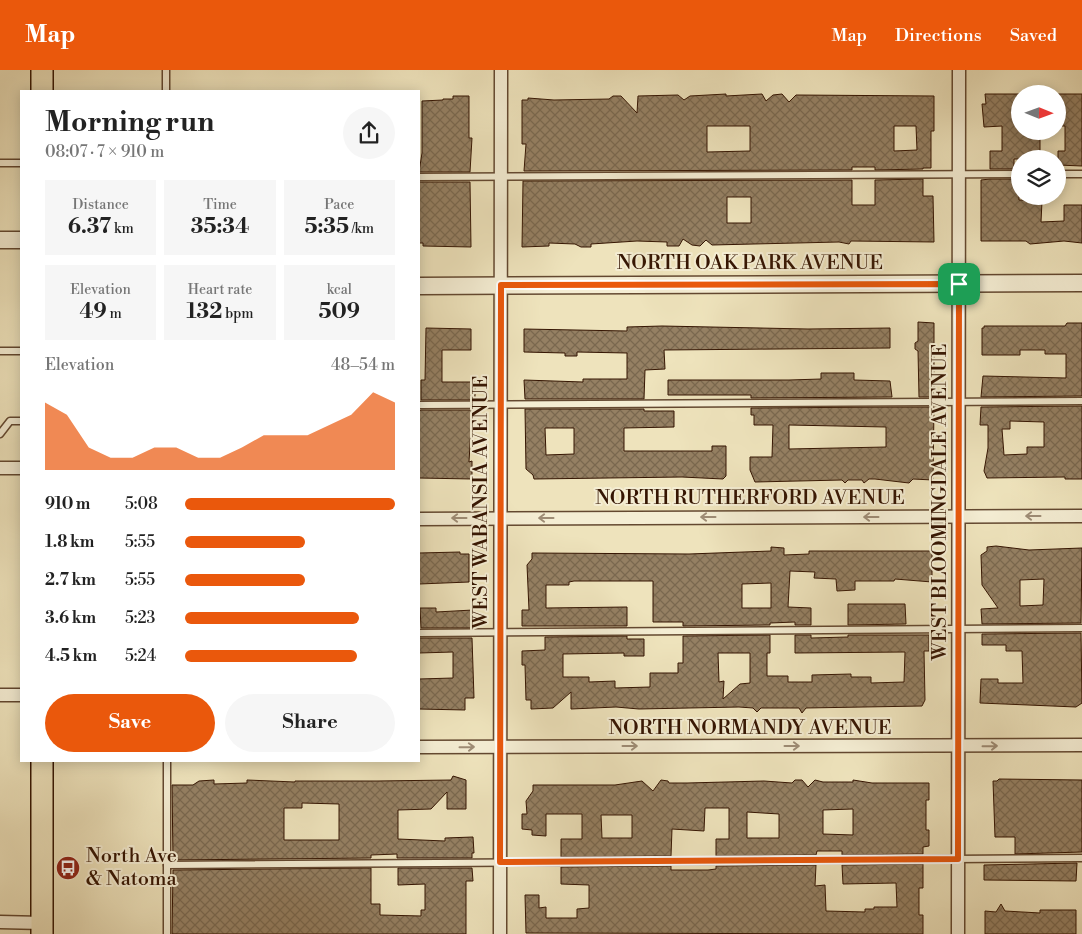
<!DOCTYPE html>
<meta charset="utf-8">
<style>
body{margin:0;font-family:"Libre Bodoni",serif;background:#f6f6f6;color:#222;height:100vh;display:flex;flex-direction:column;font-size:19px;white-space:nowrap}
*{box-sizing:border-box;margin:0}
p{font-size:16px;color:#767676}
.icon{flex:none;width:28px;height:28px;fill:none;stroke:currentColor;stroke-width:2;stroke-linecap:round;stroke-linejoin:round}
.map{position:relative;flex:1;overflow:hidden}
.details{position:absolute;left:20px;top:20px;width:400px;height:672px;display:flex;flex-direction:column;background:#fff;border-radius:0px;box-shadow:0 2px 12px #0003}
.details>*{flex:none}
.needle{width:32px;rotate:91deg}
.buttons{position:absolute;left:1011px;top:15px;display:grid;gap:10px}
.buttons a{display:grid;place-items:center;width:55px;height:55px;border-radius:50%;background:#fff;box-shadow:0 2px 12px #0003;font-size:25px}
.pin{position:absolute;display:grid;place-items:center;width:42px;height:42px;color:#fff;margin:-21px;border-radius:10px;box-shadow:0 2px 8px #0006}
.round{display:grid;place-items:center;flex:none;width:52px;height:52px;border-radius:26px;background:#f6f6f6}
.overview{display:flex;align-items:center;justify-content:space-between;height:85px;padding:0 25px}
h1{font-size:28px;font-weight:700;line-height:38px}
.figures{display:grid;grid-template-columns:repeat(3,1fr);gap:8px;height:85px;padding:5px 25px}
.figures div{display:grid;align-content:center;border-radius:0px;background:#f6f6f6;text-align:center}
.figures b{font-size:21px;font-weight:700}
.figures small{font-size:14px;font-weight:400}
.figures p{font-size:14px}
.chart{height:140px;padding:10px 25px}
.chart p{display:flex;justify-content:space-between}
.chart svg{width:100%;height:90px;margin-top:5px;fill:#ea580c;opacity:.7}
.button{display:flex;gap:10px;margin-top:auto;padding:10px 25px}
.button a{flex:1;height:58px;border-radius:30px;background:#ea580c;color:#fff;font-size:20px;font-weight:700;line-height:58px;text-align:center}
.button a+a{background:#f6f6f6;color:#222}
ul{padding:0 25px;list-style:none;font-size:16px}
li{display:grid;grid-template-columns:80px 60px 1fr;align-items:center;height:38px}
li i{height:12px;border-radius:6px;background:#ea580c}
header{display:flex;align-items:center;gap:30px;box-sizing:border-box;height:70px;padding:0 25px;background:#ea580c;color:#fff}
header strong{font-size:24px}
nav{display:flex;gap:28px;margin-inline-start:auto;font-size:18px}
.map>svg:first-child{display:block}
.building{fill:url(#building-cross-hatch);stroke:#351502;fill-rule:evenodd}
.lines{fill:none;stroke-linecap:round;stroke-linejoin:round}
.service-casing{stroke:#634830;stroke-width:9}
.minor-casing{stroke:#634830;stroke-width:15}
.tertiary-casing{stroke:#634830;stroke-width:19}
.primary-casing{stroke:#351502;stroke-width:24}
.service{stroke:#f4edd3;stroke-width:6}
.minor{stroke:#f4edd3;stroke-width:12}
.tertiary{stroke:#f4edd3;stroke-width:16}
.primary{stroke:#eee3bc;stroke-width:21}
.oneway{stroke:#9e8c75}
.route-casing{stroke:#fff;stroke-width:10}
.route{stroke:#ea580c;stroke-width:6}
.labels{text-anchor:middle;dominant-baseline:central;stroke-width:4;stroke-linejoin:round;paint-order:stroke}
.street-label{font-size:20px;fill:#351502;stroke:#f4edd3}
.poi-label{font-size:20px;fill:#351502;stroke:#f4edd3;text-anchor:start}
</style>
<header>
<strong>Map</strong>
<nav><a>Map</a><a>Directions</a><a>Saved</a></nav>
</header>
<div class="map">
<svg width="1082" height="864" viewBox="0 0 1082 864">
<defs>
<pattern id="building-cross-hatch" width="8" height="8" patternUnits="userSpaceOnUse" patternTransform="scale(1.25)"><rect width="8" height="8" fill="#958063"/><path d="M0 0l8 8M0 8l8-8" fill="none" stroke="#7a684f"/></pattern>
</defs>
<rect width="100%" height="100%" fill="#eee3bc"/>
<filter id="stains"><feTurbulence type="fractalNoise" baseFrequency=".004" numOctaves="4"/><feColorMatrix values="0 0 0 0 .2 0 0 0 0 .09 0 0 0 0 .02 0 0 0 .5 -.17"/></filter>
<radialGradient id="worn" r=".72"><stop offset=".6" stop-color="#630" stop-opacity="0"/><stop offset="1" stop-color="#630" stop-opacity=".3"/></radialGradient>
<g class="building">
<path d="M726 24V26L762 24 766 31 773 25 782 24 789 32 796 25 934 26V61H931V98H923V99L875 100V97H852V100L524 101 526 74H522V30H528V28L554 30 609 29 613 26H621L637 43 638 26 678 25 684 30 690 26ZM707 56H750V81L707 82ZM894 56H916L917 80 894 81Z"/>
<polygon points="985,24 1020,24 1020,61 1040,61 1040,89 1014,89 1014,99 990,99 990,81 1002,81 1002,56 984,57 982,34 986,34"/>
<polygon points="1058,24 1082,24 1082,96 1058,95 1058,81 1065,81 1065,56 1058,56"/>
<polygon points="453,26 469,26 469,68 472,68 470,102 419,102 422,83 422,31 443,30 443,29 453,29"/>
<path d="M923 109V126H933L934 172 851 171 849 174 839 172 712 175 706 170 700 176 692 175 683 169 679 176H667V172L637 171 591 174V177H581L575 174 549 173V176L522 177 523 111 852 110V135H875V110ZM727 127H751V153H727Z"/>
<polygon points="990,109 1014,109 1014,112 1019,112 1019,130 1042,131 1041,152 1064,151 1064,135 1082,135 1082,173 1064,171 1030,174 1026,171 981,171 981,110"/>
<polygon points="419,112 470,112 471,177 423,176 423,173 419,173"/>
<polygon points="918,252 934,253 934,327 919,327 918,281 915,279 915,273 918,271"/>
<polygon points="1067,253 1082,253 1082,326 981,327 983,306 1066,308 1066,284 1045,284 1045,280 1020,280 1020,285 982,285 982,258 984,258 984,256 1065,256"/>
<polygon points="662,256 808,259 890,258 890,278 664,280 665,299 645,300 644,329 525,329 524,310 583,312 583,309 627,309 627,283 577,282 577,286 565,286 565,283 524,282 524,259 627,261 627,257"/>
<polygon points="426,258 471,259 471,280 442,280 442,312 475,312 475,327 472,327 472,330 421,330 421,310 425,310"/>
<polygon points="821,303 854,303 854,310 890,311 892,327 751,328 751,325 668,325 668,310 789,310 821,309"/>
<path d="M1082 336V409H1065V407L987 408 984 401 988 378V355H980L981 337ZM1010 351 1044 352V377H1027V384L1004 385 1002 359H1010Z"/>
<path d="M892 337H934L933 410 913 409 909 413 875 409H869L864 413 862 410H848L845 413 842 410 755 412 750 400V387H772L773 355H754V345H751V338ZM789 355 886 357V377L789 379Z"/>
<path d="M525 339H644V341H674V357L624 358V381H712V376H726V406L723 409 682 407 534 409 533 405 526 399ZM545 358H574V384L546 385Z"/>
<polygon points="421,340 472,340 469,392 472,391 472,409 419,408 419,341"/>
<path d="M996 476 1029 480 1082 478 1081 553 982 554 981 539 998 538 982 515 981 485 987 481V477ZM1044 509 1043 535 1020 536V510Z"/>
<path d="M771 477 784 478V485L809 484V481H932V512L895 509 894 511H855V520L837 521 836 509 814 508 815 502 790 501 788 537 811 538V555H795V552L770 553V555L683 556V552H653V511H574L569 512V515H546V538L627 537V556H522V540H529L527 495 532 489V483L689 484 771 481ZM771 513V538H742V514Z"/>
<polygon points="460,482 460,484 469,484 469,512 419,514 419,483"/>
<polygon points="848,534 905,534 906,554 848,555"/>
<polygon points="420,538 436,538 436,542 473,540 474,555 472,558 421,558"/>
<polygon points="1081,563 1082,633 1076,637 980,633 981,609 998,609 998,613 1023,613 1022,581 1006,581 1006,575 982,575 982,564"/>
<path d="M770 565V583H767V606H788V612H812V605L851 604V607H871V613L904 612 905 582 795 583V565H811V568L848 567V565H929V581H924L925 630 922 636 806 638 802 643 799 638H761L757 642 753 638 739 637 639 639 616 637 571 639V622L553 638 531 639V630H526L525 595H522V581L545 580V567L627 566V569H644V586H624V583L563 584V607H589V612L615 611V618L650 617V603H678V593H683V566ZM718 583H750V613L740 614 723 629 724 611 719 612Z"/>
<polygon points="419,568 472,568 474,628 465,628 465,640 419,639 419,609 453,608 453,582 419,583"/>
<path d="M453 706 466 710V739H447V722L431 739 398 740V769L445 771V768L473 767 474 783H472V788H397V784L371 785V788L173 790 172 715H193L199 711 214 710V714L247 713V710L295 712V711H377L451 710ZM302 733 339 734V770H284V738H302Z"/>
<polygon points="999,709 1082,710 1082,782 1015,784 1015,767 995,767 993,711 997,711"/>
<path d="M661 710 668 711 669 713H687L764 711 792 713 795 710H802L808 717 815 710 823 712H853V710L872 713H929V730H926V760H929V776L923 777V784L842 785V781H817L816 785 716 786V769H729V738H705L704 761 672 759 671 786 561 787V769H582V744H546V766L532 765V760L522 759V744H527L526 731 533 721V715H615L642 711 653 721ZM853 739V765L823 764V740ZM747 742 779 744V768H747ZM601 745H632V768H602Z"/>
<polygon points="1077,793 1076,811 984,810 984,795"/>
<polygon points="923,794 923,818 919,818 919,845 923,845 923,864 526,863 525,825 539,825 539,838 546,837 546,848 577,848 577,839 589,838 589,815 561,814 561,797 671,796 671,800 708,800 716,799 716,796 816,795 815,816 825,815 826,841 865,842 865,839 874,839 874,837 897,837 896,813 843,814 842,795"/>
<polygon points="371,798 371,834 380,834 380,845 421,846 421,840 425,840 425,814 398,815 398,798 472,798 473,811 466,811 466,864 172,864 173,800"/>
<polygon points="1001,834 1005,841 1040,843 1040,840 1076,840 1076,864 985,864 985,841 996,842"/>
</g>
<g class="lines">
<g class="service-casing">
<g id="service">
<polyline points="166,21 166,0"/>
<polyline points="0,93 21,93"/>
<polyline points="1058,104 1082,104"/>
<polyline points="419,107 1020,104"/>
<polyline points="0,281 21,281"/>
<polyline points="419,335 1082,331"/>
<polyline points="0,364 10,351 21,351"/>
<polyline points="419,563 1082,558"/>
<polyline points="167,691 167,864"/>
<polyline points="167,795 1082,788"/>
</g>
</g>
<g class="minor-casing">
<g id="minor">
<polyline points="0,398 21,398"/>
<polyline points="419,449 1082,446"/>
<polyline points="0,625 21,625"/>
<polyline points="419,677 1082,675"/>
<polyline points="0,852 42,853"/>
<polyline points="500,864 501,0"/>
<polyline points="958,864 959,0"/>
</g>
</g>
<g class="tertiary-casing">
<g id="tertiary">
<polyline points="0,170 21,170"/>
<polyline points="419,216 1082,213"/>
</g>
</g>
<g class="primary-casing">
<g id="primary">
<polyline points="42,21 42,0"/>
<polyline points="42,864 42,691"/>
</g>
</g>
<use href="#service" class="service"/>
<use href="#minor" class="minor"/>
<use href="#tertiary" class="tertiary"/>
<use href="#primary" class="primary"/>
</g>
<defs><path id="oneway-shaft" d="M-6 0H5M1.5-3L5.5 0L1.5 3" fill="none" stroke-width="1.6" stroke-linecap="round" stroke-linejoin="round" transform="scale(1.25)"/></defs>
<g class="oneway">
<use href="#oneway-shaft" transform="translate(1033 446) rotate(180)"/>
<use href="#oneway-shaft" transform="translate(708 447) rotate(180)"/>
<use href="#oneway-shaft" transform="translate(871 447) rotate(180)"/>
<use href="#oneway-shaft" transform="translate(459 448) rotate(180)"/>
<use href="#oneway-shaft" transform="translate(546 448) rotate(180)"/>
<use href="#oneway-shaft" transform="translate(630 676)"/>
<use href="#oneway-shaft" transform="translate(792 676)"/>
<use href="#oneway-shaft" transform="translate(990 676) rotate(-1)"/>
<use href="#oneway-shaft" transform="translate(467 677) rotate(-1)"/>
</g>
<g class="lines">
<g class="route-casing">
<polygon id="route" points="959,214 958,789 500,792 501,215"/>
</g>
<use href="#route" class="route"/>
</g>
<defs>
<g id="bus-disc" transform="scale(1.25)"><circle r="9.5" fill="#8f2418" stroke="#f4edd3"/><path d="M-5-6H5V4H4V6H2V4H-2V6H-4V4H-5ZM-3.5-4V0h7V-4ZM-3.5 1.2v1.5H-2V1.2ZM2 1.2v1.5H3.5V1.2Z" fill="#fff"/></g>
</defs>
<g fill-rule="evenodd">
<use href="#bus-disc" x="68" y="798"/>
</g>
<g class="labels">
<g class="street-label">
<text x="750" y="193">NORTH OAK PARK AVENUE</text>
<text x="750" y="428">NORTH RUTHERFORD AVENUE</text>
<text transform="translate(481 432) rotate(-90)">WEST WABANSIA AVENUE</text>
<text transform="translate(940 432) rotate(-90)">WEST BLOOMINGDALE AVENUE</text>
<text x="750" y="658">NORTH NORMANDY AVENUE</text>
</g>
<g class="poi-label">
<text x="86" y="786">North Ave<tspan x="86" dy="23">&amp; Natoma</tspan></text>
</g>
</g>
<rect width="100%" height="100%" filter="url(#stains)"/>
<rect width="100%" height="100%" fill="url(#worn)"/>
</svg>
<div class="buttons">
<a><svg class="needle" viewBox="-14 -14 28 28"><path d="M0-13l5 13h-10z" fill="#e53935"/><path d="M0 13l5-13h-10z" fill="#767676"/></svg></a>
<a><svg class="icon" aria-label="layers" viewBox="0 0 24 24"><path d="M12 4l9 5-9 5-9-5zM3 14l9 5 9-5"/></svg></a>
</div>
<div class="pin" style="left:959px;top:214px;background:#1e9e55"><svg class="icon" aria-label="arrive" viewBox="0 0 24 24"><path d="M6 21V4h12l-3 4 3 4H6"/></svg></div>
<section class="details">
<div class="overview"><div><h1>Morning run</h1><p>08:07 · 7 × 910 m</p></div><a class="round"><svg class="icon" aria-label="share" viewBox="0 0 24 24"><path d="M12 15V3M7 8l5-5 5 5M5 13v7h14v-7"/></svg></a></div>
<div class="figures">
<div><p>Distance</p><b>6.37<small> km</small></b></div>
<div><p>Time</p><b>35:34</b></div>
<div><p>Pace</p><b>5:35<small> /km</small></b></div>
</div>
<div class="figures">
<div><p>Elevation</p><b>49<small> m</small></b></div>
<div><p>Heart rate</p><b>132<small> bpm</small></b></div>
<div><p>kcal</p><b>509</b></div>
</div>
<div class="chart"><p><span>Elevation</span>48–54 m</p>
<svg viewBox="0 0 160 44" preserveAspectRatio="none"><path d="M0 44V11L10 17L20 33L30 38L40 38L50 33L60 33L70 38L80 38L90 33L100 27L110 27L120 27L130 22L140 17L150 6L160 11V44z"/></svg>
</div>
<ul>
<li><b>910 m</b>5:08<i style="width:100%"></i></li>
<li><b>1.8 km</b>5:55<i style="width:57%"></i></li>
<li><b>2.7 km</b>5:55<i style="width:57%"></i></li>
<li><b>3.6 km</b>5:23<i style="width:83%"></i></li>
<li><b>4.5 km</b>5:24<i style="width:82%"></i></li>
</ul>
<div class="button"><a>Save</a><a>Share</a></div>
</section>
</div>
